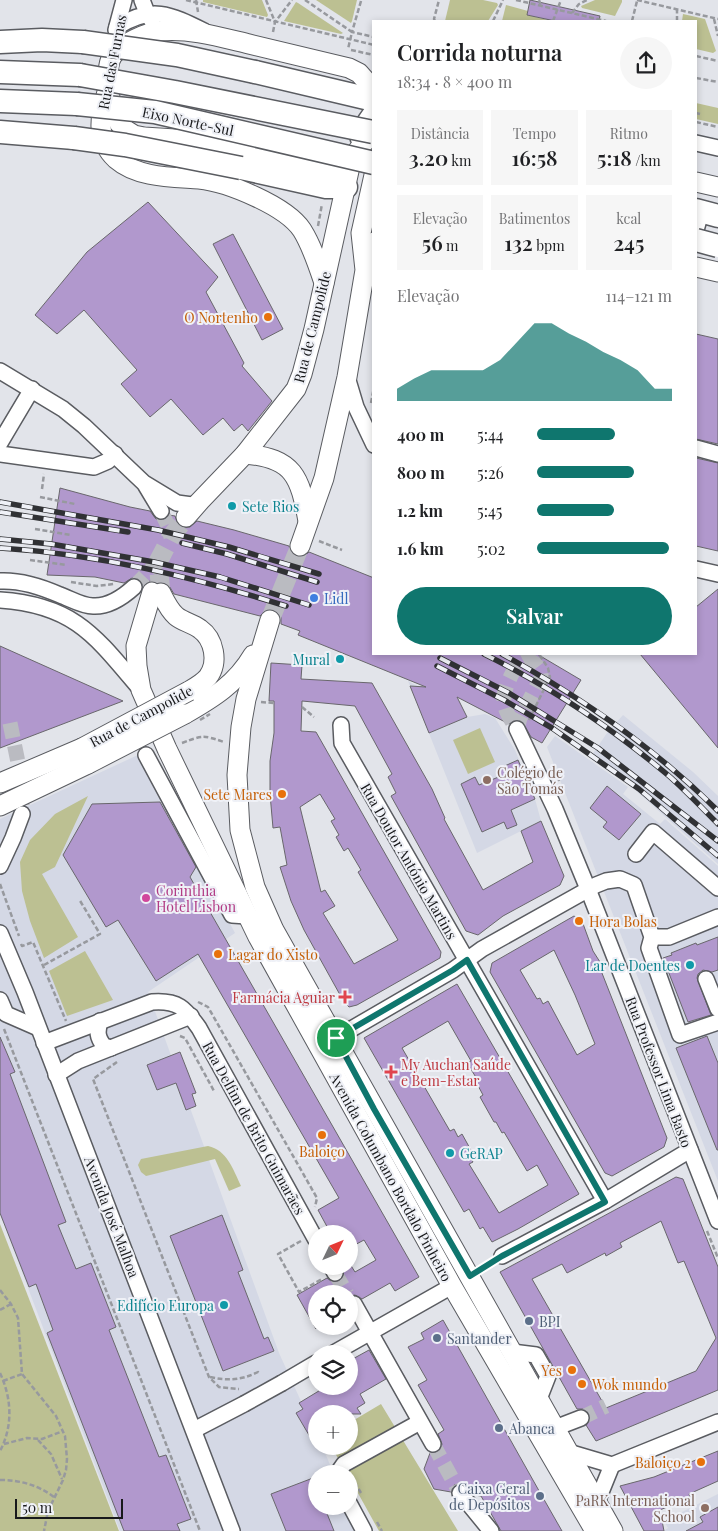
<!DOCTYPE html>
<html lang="pt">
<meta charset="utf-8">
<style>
body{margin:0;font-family:"Playfair Display",serif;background:#f6f6f6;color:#202124;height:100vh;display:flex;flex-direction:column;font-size:19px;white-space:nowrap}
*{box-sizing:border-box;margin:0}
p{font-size:16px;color:#757577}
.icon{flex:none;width:28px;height:28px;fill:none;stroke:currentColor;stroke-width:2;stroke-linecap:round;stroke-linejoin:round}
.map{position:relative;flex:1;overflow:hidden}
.sheet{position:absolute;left:372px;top:20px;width:325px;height:635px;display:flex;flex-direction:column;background:#fff;border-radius:0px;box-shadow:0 2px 8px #0003}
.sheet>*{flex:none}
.needle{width:32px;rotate:47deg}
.controls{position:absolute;left:308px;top:1225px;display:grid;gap:10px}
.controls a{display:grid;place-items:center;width:50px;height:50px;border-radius:50%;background:#fff;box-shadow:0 2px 8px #0003;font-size:25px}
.scale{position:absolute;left:15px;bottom:12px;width:108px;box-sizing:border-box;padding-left:5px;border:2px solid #18191b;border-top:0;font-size:14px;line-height:18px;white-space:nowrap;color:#18191b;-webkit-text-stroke:4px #eff1f7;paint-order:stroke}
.pin{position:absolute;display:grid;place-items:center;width:42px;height:42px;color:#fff;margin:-21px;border:2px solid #fff;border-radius:50%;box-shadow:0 1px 5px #0007}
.round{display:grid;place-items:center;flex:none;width:52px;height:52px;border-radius:26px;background:#f6f6f6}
.headline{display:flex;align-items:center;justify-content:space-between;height:85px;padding:0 25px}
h1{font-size:22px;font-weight:600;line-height:38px}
.figures{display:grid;grid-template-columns:repeat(3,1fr);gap:8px;height:85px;padding:5px 25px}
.figures div{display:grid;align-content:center;border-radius:0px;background:#f6f6f6;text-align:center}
.figures b{font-size:21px;font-weight:600}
.figures small{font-size:14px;font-weight:400}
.figures p{font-size:14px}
.chart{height:140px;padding:10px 25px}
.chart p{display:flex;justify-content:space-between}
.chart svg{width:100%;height:90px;margin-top:5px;fill:#0f766e;opacity:.7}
.cta{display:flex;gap:10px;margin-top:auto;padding:10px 25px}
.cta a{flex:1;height:58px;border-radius:30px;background:#0f766e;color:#fff;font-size:20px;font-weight:600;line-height:58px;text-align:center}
ul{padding:0 25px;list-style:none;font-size:16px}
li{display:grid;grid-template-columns:80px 60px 1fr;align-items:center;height:38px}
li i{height:12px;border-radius:6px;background:#0f766e}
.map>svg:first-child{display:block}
.built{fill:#d4d8e5}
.green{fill:#bcc092}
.building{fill:#b198cd;stroke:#69676c;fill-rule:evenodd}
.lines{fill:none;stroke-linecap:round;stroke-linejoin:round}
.minor-tunnel{stroke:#babbc1;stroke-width:15;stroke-dasharray:15 8;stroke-linecap:butt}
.major-tunnel{stroke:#babbc1;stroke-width:19;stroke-dasharray:19 9;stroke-linecap:butt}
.minor-casing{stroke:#5a5c61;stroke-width:18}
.major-casing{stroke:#5a5c61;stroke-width:21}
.highway-casing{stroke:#5a5c61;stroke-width:25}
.path{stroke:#97999e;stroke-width:2.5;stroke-dasharray:5 2.5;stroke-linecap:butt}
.minor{stroke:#fff;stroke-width:15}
.major{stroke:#fff;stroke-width:19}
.highway{stroke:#fff;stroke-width:22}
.rail-casing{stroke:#303134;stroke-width:5.5}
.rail{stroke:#eff1f7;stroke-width:4;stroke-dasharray:11;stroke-linecap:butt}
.minor-bridge-casing{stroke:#5a5c61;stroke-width:18;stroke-linecap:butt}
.major-bridge-casing{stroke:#5a5c61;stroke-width:21;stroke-linecap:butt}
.highway-bridge-casing{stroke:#5a5c61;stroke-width:25;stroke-linecap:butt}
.path-bridge{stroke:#97999e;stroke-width:2.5;stroke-dasharray:5 2.5;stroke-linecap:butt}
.minor-bridge{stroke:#fff;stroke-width:15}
.major-bridge{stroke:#fff;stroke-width:19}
.highway-bridge{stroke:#fff;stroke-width:22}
.route-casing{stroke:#fff;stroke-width:10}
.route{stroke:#0f766e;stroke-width:6}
.food-dot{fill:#e8710a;stroke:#eff1f7;stroke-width:2}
.culture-dot{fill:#0f9aa8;stroke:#eff1f7;stroke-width:2}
.shop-dot{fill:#3f7fe0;stroke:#eff1f7;stroke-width:2}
.education-dot{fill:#8d6e63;stroke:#eff1f7;stroke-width:2}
.hotel-dot{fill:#d1479c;stroke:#eff1f7;stroke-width:2}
.health-dot{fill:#e0444e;stroke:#eff1f7;stroke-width:2}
.service-dot{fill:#5c6f8a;stroke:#eff1f7;stroke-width:2}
.labels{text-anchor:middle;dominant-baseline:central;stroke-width:4;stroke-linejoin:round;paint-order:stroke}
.street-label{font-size:14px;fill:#18191b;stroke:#eff1f7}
.food-label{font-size:14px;fill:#c56008;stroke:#eff1f7;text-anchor:end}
.culture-label{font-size:14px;fill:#0d838f;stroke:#eff1f7;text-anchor:end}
.shop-label{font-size:14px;fill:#366cbe;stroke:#eff1f7;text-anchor:start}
.education-label{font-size:14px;fill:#785e54;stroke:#eff1f7;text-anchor:start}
.hotel-label{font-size:14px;fill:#b23c85;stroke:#eff1f7;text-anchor:start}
.health-label{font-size:14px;fill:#be3a42;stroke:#eff1f7;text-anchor:end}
.service-label{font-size:14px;fill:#4e5e75;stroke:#eff1f7;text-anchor:start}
</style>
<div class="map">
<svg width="718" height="1531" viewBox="0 0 718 1531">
<rect width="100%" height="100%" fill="#e2e4ea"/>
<g class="built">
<polygon points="408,681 440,698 455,704 460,702 467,717 485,714 495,718 515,750 535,799 541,821 477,853"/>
<polygon points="623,715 693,772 718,796 718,864 631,786 590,758 607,733"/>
<polygon points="555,736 628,787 623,794 660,824 665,819 718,866 718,1181 547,747"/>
<polygon points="140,754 235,933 148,992 279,1353 316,1434 316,1446 322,1446 334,1474 316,1474 316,1506 349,1506 360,1531 120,1531 0,1214 0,819"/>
<polygon points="718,1494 718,1531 664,1531 668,1528 664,1521"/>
</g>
<g class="green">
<polygon points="203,0 262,0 268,15 267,17 203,2"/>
<polygon points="316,0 357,0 352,21 351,23"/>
<polygon points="450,0 483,0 497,3 498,5 488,21 445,21"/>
<polygon points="595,0 622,0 622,2 615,16 582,8 581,6"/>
<polygon points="296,2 298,3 343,33 341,34 284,21"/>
<polygon points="506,5 528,11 527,15 548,20 547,21 502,21"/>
<polygon points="683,14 705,19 716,51 713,53 696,49 696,21 682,21"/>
<polygon points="696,103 718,108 718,124 696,119"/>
<polygon points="480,728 495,762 468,774 453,740"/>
<polygon points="88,796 55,867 42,874 78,937 44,958 30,921 22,891 20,862 30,840 55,814"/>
<polygon points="85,951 113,1000 67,1016 49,971"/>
<path d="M208 1146C227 1150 233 1169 241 1186L229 1191 215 1159 146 1176 141 1172 138 1165 141 1159Z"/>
<polygon points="0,1224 119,1531 0,1531"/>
<polygon points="381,1404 458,1531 379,1531 349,1477 349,1474 347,1474 331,1446 349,1446 349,1423"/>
</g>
<g class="building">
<polygon points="530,0 600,16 599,21 555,21 527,15"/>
<polygon points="148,202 218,277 206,292 244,363 242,366 272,401 248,431 242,424 234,431 223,418 203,435 171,399 150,417 121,384 137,370 84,310 57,334 35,315 87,252"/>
<polygon points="233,234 283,329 262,340 213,244"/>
<polygon points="696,334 718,339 718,444 696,439"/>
<polygon points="696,458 718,463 718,551 696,546"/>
<polygon points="60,488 130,507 150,511 156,519 161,520 166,519 169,515 175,516 178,525 183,528 190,527 197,521 234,530 289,546 291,553 297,557 303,557 309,552 374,578 374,654 537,654 581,680 542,743 531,737 522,721 513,720 509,724 457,697 467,717 429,733 410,686 426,687 298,635 300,631 281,624 281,617 278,612 274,609 267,609 260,616 174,594 168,584 162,582 150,581 143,585 141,580 137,578 132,578 124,583 95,577 47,575"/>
<polygon points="718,589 718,748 640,654 696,654 696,607"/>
<polygon points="0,646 123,701 0,748"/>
<path d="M271 663 302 665 301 679 372 683 432 789 445 818 444 819 483 890 533 862 521 831 541 821 564 876 560 885 503 916 478 935 466 931 391 796 396 793 388 777 392 774 355 706 302 701 301 731 316 732 441 952 440 958 357 1005 349 1007 344 1002 304 930 291 901 280 867 287 865 280 827 273 828 270 794V761L274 733V701H269ZM320 794 335 819 331 821 339 835 336 837 344 851 348 848 361 870 358 872 398 940 354 964 323 913 335 906 325 890 321 892 300 807Z"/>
<polygon points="518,760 535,799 511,810 517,825 507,829 504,822 482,832 461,784 475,777 479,785 501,776 498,769"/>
<polygon points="607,786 641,814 619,840 603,827 607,822 590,808"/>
<polygon points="160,802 196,867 190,877 419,1277 395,1291 390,1283 362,1299 355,1295 349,1296 349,1294 316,1294 316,1329 297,1295 327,1278 331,1281 339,1281 343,1277 343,1268 350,1264 355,1272 376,1260 364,1240 349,1248 349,1234 331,1234 318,1210 339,1198 198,954 156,981 118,920 106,927 63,855 92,804"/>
<path d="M574 916 582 921 593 951 600 962 598 963 667 1138 664 1147 612 1176 605 1173 490 972 492 963ZM554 950 575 995 595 1044 577 1055 548 1001 543 1004 540 998 537 999 520 970Z"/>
<polygon points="718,937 718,970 712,972 703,970 698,974 697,978 711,1015 688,1022 663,958 672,955 671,953 696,943 697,945"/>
<path d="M457 984 579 1194 518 1229 492 1242 483 1227 480 1229 469 1209 464 1212 364 1038ZM448 1021 471 1061 467 1063 477 1079 475 1080 483 1095 480 1097 494 1122H496L502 1133 504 1132 527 1171 537 1165 548 1185 499 1213 469 1164 473 1162 468 1154 472 1152 462 1134 458 1137 454 1129 450 1131 402 1048Z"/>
<polygon points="707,1036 718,1063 718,1150 717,1150 676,1048"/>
<polygon points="0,1037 15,1072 10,1074 66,1222 58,1225 76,1269 91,1263 116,1327 109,1330 159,1457 166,1455 191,1519 177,1524 180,1531 124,1531 47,1333 53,1330 36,1284 29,1287 0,1213"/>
<polygon points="180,1052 196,1093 192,1094 196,1106 186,1110 176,1083 157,1090 147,1065"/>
<path d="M676 1177 683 1179 718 1267V1390L596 1441 586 1425 590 1420V1414L583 1409H577L500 1272ZM661 1221 678 1263 684 1261 716 1338 696 1371 606 1408 532 1279 562 1264 567 1273 605 1253 606 1256 622 1247 620 1243Z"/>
<polygon points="222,1215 243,1270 238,1272 264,1339 268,1337 274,1351 223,1371 170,1236"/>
<polygon points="443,1320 538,1489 562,1531 501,1531 481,1496 474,1495 464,1484 459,1484 454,1485 451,1492 434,1489 424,1469 430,1453 437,1452 441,1448 442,1444 438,1434 444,1430 418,1385 427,1380 408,1347 424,1339 421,1333"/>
<polygon points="369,1350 386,1379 360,1394 365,1403 357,1408 361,1414 316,1414 316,1447 296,1413 303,1409 299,1403 327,1386 349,1386 349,1382 353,1379 349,1372 349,1361"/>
<polygon points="718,1451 718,1481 689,1494 690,1497 660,1510 664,1531 644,1531 620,1486 654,1477"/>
<polygon points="313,1478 316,1487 316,1506 324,1506 334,1531 286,1531 271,1494"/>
<polygon points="718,1507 718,1531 686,1531 703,1522 700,1517"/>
</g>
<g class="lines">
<g class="minor-tunnel">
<polyline points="161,511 168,526 171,537"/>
<polyline points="134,587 158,562"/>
<path d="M525 660C535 661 542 668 541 678L520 718 517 729C504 710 499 700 510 678 514 670 516 664 525 660Z"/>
<polyline points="10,723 22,782 22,805"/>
<polyline points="335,1273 347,1294"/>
<polyline points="581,1418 606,1406"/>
<polyline points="433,1444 460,1493"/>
</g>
<g class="major-tunnel">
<polyline points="161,593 158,562 171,537 186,517"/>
<polyline points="270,620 300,546"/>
</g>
<g class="minor-casing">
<g id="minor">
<polyline points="142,0 147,13 152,21"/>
<path d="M117 27C151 5 170 14 204 31"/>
<polyline points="116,30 124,0"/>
<polyline points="358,138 365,121 374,108"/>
<polyline points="696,143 718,148"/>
<polyline points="696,230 700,216"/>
<polyline points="366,266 374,240"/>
<polyline points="0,371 63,409 84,426 144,483 177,503 192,505 200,501"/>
<polyline points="347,377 356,407 374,445"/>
<polyline points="0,443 32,389"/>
<polyline points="696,448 718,454"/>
<polyline points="0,454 94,467 108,461 115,454"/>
<polyline points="146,486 161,511"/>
<polyline points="696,569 718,574"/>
<path d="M0 581C21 580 42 587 60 595 71 599 82 606 93 606 109 607 123 597 134 587"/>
<path d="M0 600C75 605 96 637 141 690"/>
<polyline points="341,725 342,743 605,1201"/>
<polyline points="517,729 555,809 588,889 718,1221"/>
<polyline points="146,755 232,915 247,916"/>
<polyline points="636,854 653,832 718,888"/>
<polyline points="0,866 13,838 22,814"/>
<polyline points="0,933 25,992 232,1531"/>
<polyline points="652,937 669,937 718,917"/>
<polyline points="706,979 718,1009"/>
<polyline points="0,1000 6,1014 38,1028"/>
<path d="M100 1021C97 1032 97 1037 104 1046L111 1048"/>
<polyline points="336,1038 453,970 482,949 596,885 606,881 620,879 634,885 652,937 649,948 680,1035 718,1022"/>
<path d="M44 1043 152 1002C178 1000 185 1008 199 1028L316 1240"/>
<polyline points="56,1075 78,1061 191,1016"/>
<polyline points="502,1256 605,1201 690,1150"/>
<polyline points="331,1266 335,1273"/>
<polyline points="354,1304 433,1444"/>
<polyline points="512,1352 536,1355 548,1376 539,1399"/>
<polyline points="332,1354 452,1286"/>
<polyline points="282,1383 316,1363"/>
<polyline points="555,1428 581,1418"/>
<polyline points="194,1430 244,1404"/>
<polyline points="568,1452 612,1465 718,1422"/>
<polyline points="337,1474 344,1464 420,1422"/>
<polyline points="460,1493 491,1531"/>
<polyline points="597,1502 612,1465"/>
<polyline points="349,1503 364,1531"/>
</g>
</g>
<g class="major-casing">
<g id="major">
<polyline points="109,95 119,123 126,130 134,135 144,137 206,141 330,170 346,187"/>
<polyline points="696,182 718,187"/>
<polyline points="696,267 718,272"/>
<path d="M324 283C318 265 312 246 302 230 286 206 228 182 199 179 172 177 138 178 116 159 95 139 100 116 107 92 109 81 106 64 113 55 123 43 145 33 160 31 190 28 220 37 249 44 282 52 315 60 349 68L359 73 374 90"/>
<path d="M245 454C294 458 300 477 308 521"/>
<path d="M186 517 200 501 245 454 296 389 302 374 314 329 351 162C357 150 363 141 374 133"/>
<polyline points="300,546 324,478 347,377 365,270 361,233 374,175"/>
<polyline points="152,592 136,646 137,666 141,690 167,749 258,937 452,1286 595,1531"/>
<path d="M161 593C165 601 169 610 176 616 183 622 192 623 200 629 214 639 219 662 208 677 203 683 196 687 189 691"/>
<polyline points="270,620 246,699 241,727 237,775 240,830 255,887 274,930 613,1531"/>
<path d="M185 714C213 698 236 684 253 655"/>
<polyline points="0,783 82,748"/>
<polyline points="0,806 88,764"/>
</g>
</g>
<g class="highway-casing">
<g id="highway">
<polyline points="0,42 42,40 83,42"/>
<polyline points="0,72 80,75"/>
<polyline points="255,72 374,100"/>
<polyline points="0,101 77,104"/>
<polyline points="0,132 74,138"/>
<polyline points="241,168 326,187 346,187"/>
<polyline points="696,210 718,216"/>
</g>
</g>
<g class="path">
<polyline points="186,0 374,45"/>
<polyline points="196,0 198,12"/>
<polyline points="266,0 275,22"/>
<polyline points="305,0 352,32 348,49"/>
<polyline points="516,0 606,21"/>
<polyline points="539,0 541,6"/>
<polyline points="637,0 718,19"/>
<polyline points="361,1 352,32 374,37"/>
<polyline points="572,13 579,4 587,0"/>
<polyline points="714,19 718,36"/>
<polyline points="435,21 434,19 439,0"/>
<polyline points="493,21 503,0"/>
<polyline points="553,21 561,0"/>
<polyline points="632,21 637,1"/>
<polyline points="677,21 677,10"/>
<polyline points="273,32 275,22 292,0"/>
<polyline points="351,50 374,55"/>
<polyline points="696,56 718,61"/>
<polyline points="696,78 718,82"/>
<polyline points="696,113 700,114"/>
<polyline points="696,122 718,127"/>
<polyline points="318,226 322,204"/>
<polyline points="371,403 374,387"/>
<polyline points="42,489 44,474"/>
<polyline points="40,497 75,504"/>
<polyline points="35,529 71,535"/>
<polyline points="319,541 342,550"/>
<polyline points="30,560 67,565"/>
<polyline points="71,582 97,586 114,584"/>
<polyline points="261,702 274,703"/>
<polyline points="302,707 314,717"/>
<polyline points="529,720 550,677 548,668 539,654"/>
<path d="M182 743C203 735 203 735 224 742"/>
<polyline points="552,768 554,768 559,781"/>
<polyline points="0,884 19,936"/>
<polyline points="21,944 22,946 33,942 66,1021"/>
<polyline points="44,965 100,934 79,899"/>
<polyline points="198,1002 208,1007 317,1198 315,1207"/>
<polyline points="4,1029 200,1531"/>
<polyline points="180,1036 185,1038 214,1091"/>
<polyline points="117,1062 93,1079 209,1377 219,1387 239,1389"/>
<polyline points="707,1231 718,1258"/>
<polyline points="301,1241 278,1254 299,1292 322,1279"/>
<polyline points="0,1290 11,1304 18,1318 22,1374 56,1416 65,1436 67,1459 66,1470 63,1480 48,1511 44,1531"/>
<polyline points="0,1310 11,1304"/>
<polyline points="341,1332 343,1326"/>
<path d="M0 1373C12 1399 13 1426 0 1451"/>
<path d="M210 1377C228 1381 242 1380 258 1372L260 1374"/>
<polyline points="3,1381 22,1374"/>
<polyline points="38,1440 51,1454 62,1479"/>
<polyline points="4,1444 27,1438 42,1439 63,1431"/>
<polyline points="351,1476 361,1493"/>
<path d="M0 1480C20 1480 38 1485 54 1497"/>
<polyline points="377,1522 382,1531"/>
</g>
<use href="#minor" class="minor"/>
<use href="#major" class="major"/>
<use href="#highway" class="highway"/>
<g class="rail-casing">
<g id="rail">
<polyline points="0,502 158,530 229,547 319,574"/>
<polyline points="0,512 128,532"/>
<polyline points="0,539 51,544 154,562 220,577 309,605"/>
<polyline points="182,543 227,554 317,582"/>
<path d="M0 548C98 554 193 577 286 606"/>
<path d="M484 654C551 687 612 728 669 776 686 791 702 808 718 824"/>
<path d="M502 654C581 697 654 747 718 811"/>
<polyline points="440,658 509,693 598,748 718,841"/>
<polyline points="437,666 504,700 552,728 639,789 718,856"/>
</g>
</g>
<use href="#rail" class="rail"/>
<g class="minor-bridge-casing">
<polyline id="minor-bridge" points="244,1404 282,1383"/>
</g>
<g class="major-bridge-casing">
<g id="major-bridge">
<polyline points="82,748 189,691"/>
<polyline points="88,764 185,714"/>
</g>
</g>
<g class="highway-bridge-casing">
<g id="highway-bridge">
<polyline points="83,42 177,55 255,72"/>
<polyline points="80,75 175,92 373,132"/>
<polyline points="77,104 155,112 374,163"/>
<polyline points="74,138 125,145 241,168"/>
<polyline points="696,240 718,246"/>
</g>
</g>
<polyline class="path-bridge" points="200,720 210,714"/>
<use href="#minor-bridge" class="minor-bridge"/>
<use href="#major-bridge" class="major-bridge"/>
<use href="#highway-bridge" class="highway-bridge"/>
</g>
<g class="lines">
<g class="route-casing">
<polygon id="route" points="467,960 605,1202 502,1256 470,1276 374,1109 336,1038 453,970"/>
</g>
<use href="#route" class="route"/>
</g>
<g class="food-dot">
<circle cx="268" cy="317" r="5"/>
<circle cx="282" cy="794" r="5"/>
<circle cx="579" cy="921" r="5"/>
<circle cx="218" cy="954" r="5"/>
<circle cx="322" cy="1135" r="5"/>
<circle cx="572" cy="1370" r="5"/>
<circle cx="582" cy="1384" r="5"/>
<circle cx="701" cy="1462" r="5"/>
</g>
<g class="culture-dot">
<circle cx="232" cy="506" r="5"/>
<circle cx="340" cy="659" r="5"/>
<circle cx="690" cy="965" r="5"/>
<circle cx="450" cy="1153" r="5"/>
<circle cx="224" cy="1305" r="5"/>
</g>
<circle class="shop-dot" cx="314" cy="598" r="5"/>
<g class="education-dot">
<circle cx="487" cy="780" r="5"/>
<circle cx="705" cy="1508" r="5"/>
</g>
<circle class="hotel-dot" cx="146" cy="898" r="5"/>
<g class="health-dot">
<path d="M342.5 989.5h5v5h5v5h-5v5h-5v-5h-5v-5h5z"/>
<path d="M388.5 1064.5h5v5h5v5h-5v5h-5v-5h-5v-5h5z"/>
</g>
<g class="service-dot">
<circle cx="529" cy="1321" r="5"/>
<circle cx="437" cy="1338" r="5"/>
<circle cx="499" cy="1428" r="5"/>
<circle cx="540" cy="1496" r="5"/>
</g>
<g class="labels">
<g class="street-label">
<text transform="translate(112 62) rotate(-79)">Rua das Furnas</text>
<text transform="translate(188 121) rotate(12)">Eixo Norte-Sul</text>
<text transform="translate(312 327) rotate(-76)">Rua de Campolide</text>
<text transform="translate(141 716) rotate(-28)">Rua de Campolide</text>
<text transform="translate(409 861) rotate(60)">Rua Doutor António Martins</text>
<text transform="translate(659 1072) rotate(69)">Rua Professor Lima Basto</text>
<text transform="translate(254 1128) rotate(61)">Rua Delfim de Brito Guimarães</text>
<text transform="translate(391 1177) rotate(61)">Avenida Columbano Bordalo Pinheiro</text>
<text transform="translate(112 1217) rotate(69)">Avenida José Malhoa</text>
</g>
<g class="food-label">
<text x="258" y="317">O Nortenho</text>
<text x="272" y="794">Sete Mares</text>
<text x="589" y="921" text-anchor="start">Hora Bolas</text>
<text x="228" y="954" text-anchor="start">Lagar do Xisto</text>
<text x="322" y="1151" text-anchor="middle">Baloiço</text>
<text x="562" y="1370">Yes</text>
<text x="592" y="1384" text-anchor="start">Wok mundo</text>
<text x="691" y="1462">Baloiço 2</text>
</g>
<g class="culture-label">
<text x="242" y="506" text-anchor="start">Sete Rios</text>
<text x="330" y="659">Mural</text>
<text x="680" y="965">Lar de Doentes</text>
<text x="460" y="1153" text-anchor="start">GeRAP</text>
<text x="214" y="1305">Edifício Europa</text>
</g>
<g class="shop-label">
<text x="324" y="598">Lidl</text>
</g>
<g class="education-label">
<text x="497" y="772">Colégio de<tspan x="497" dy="16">São Tomás</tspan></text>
<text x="695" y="1500" text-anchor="end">PaRK International<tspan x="695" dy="16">School</tspan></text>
</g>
<g class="hotel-label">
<text x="156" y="890">Corinthia<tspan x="156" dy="16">Hotel Lisbon</tspan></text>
</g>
<g class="health-label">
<text x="335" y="997">Farmácia Aguiar</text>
<text x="401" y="1064" text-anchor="start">My Auchan Saúde<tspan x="401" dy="16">e Bem-Estar</tspan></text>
</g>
<g class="service-label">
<text x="539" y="1321">BPI</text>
<text x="447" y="1338">Santander</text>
<text x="509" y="1428">Abanca</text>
<text x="530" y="1488" text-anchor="end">Caixa Geral<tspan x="530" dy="16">de Depósitos</tspan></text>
</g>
</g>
</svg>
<div class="controls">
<a><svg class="needle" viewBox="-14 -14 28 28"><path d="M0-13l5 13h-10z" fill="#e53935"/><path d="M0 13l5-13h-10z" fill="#757577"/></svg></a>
<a><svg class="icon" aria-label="locate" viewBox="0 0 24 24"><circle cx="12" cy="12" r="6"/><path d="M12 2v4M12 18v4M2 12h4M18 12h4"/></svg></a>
<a><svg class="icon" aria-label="layers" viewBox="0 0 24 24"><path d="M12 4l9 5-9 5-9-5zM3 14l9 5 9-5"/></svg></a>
<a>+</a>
<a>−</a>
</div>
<div class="scale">50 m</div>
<div class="pin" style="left:336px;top:1038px;background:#1e9e55"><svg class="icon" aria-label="arrive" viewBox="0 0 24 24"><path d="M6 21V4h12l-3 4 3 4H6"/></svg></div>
<section class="sheet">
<div class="headline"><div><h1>Corrida noturna</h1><p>18:34 · 8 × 400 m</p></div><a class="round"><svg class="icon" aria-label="share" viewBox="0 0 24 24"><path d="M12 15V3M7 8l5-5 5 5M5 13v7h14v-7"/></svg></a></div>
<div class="figures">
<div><p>Distância</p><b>3.20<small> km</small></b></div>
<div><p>Tempo</p><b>16:58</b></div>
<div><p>Ritmo</p><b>5:18<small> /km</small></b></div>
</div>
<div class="figures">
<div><p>Elevação</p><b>56<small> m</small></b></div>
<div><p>Batimentos</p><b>132<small> bpm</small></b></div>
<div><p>kcal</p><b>245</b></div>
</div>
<div class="chart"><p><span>Elevação</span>114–121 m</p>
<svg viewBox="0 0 160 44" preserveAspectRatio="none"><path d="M0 44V38L10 33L20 29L30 29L40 29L50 29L60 24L70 15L80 6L90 6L100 11L110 15L120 20L130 24L140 29L150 38L160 38V44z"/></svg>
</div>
<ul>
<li><b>400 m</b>5:44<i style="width:58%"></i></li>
<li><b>800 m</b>5:26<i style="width:72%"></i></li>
<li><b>1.2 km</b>5:45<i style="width:57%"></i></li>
<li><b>1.6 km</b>5:02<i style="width:98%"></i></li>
</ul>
<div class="cta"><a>Salvar</a></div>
</section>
</div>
